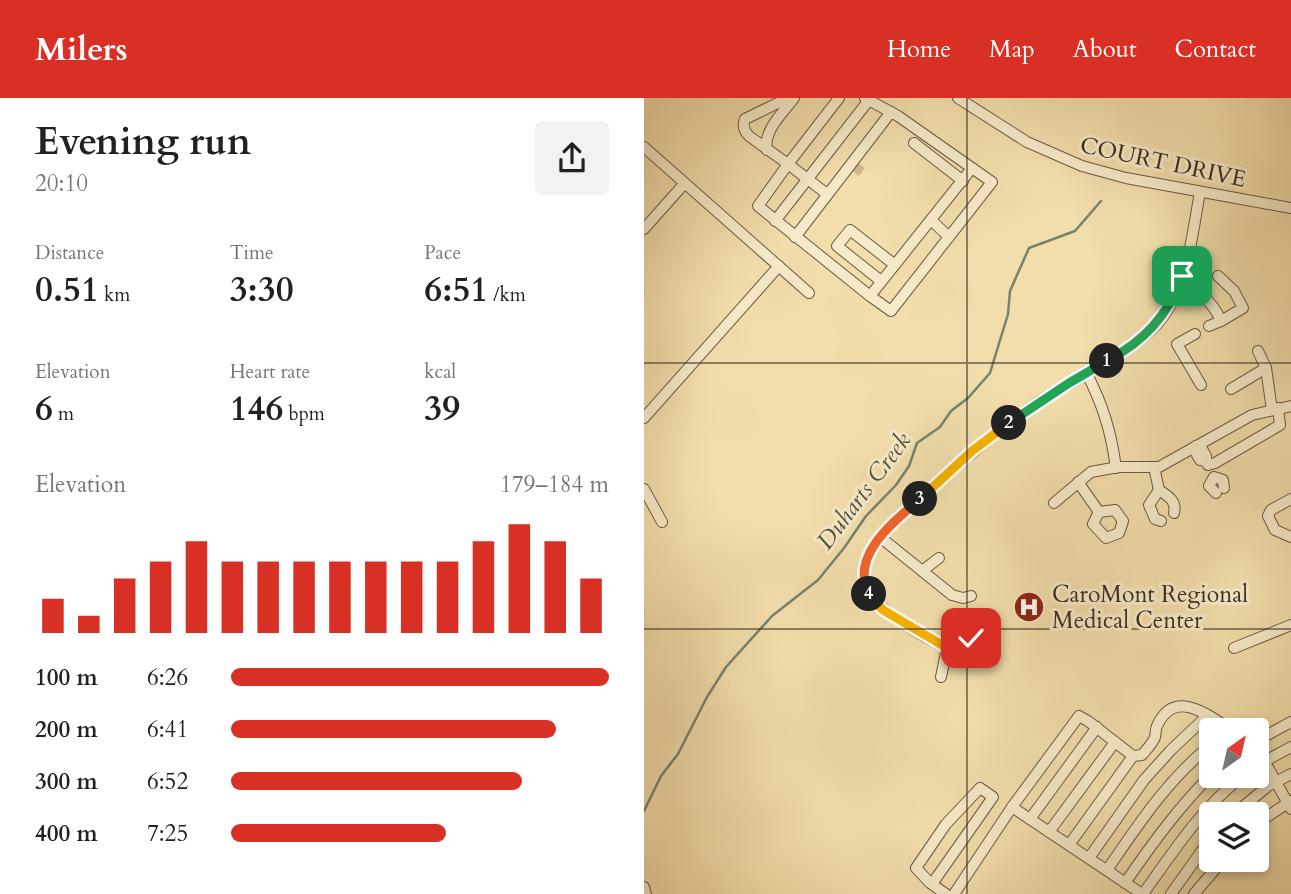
<!DOCTYPE html>
<meta charset="utf-8">
<style>
body{margin:0;font-family:Cardo,serif;background:#f2f2f2;color:#202124;height:100vh;display:flex;flex-direction:column;font-size:26px;white-space:nowrap}
*{box-sizing:border-box;margin:0}
p{font-size:23px;color:#757577}
.icon{flex:none;width:38px;height:38px;fill:none;stroke:currentColor;stroke-width:2;stroke-linecap:round;stroke-linejoin:round}
.map{position:relative;flex:1;overflow:hidden}
.panel{display:flex;flex-direction:column;background:#fff;width:644px}
.panel>*{flex:none}
.needle{width:46px;rotate:34deg}
.controls{position:absolute;left:555px;top:620px;display:grid;gap:14px}
.controls a{display:grid;place-items:center;width:70px;height:70px;border-radius:7px;background:#fff;box-shadow:0 4px 10px #0003;font-size:35px}
.pin{position:absolute;display:grid;place-items:center;width:60px;height:60px;color:#fff;margin:-30px;border-radius:14px;box-shadow:0 4px 10px #0006}
.km{position:absolute;width:35px;height:35px;margin:-18px;border-radius:50%;background:#222;color:#fff;font-size:19px;line-height:35px;text-align:center}
.round{display:grid;place-items:center;flex:none;width:74px;height:74px;border-radius:7px;background:#f2f2f2}
.summary{display:flex;align-items:center;justify-content:space-between;height:119px;padding:0 35px}
h1{font-size:38px;font-weight:800;line-height:52px}
.stats{display:grid;grid-template-columns:repeat(3,1fr);gap:10px;height:119px;padding:7px 35px}
.stats div{display:grid;align-content:center}
.stats b{font-size:35px;font-weight:800}
.stats small{font-size:19px;font-weight:400}
.stats p{font-size:19px}
.chart{height:196px;padding:14px 35px}
.chart p{display:flex;justify-content:space-between}
.chart svg{width:100%;height:126px;margin-top:7px;stroke:#d93025;stroke-width:6}
ul{padding:0 35px;list-style:none;font-size:23px}
li{display:grid;grid-template-columns:112px 84px 1fr;align-items:center;height:52px}
li i{height:18px;border-radius:9px;background:#d93025}
header{display:flex;align-items:center;gap:42px;box-sizing:border-box;height:98px;padding:0 35px;background:#d93025;color:#fff}
header strong{font-size:33px}
nav{display:flex;gap:38px;margin-inline-start:auto;font-size:24px}
main{display:flex;flex:1;min-height:0}
.map>svg:first-child{display:block}
.lines{fill:none;stroke-linecap:round;stroke-linejoin:round}
.stream{stroke:#75836f;stroke-width:2.5}
.minor-tunnel{stroke:#cdba8f;stroke-width:10;stroke-dasharray:10 5;stroke-linecap:butt}
.minor-casing{stroke:#685844;stroke-width:12}
.minor{stroke:#f7eac8;stroke-width:10}
.split-1-casing{stroke:#fff;stroke-width:14}
.split-2-casing{stroke:#fff;stroke-width:14}
.split-3-casing{stroke:#fff;stroke-width:14}
.split-4-casing{stroke:#fff;stroke-width:14}
.split-5-casing{stroke:#fff;stroke-width:14}
.split-1{stroke:#22a559;stroke-width:9}
.split-2{stroke:#22a559;stroke-width:9}
.split-3{stroke:#f5b400;stroke-width:9}
.split-4{stroke:#f0652b;stroke-width:9}
.split-5{stroke:#f5b400;stroke-width:9}
.grid{fill:none;stroke:#3a2c21;stroke-width:2;stroke-opacity:0.55}
.labels{text-anchor:middle;dominant-baseline:central;stroke-width:6;stroke-linejoin:round;paint-order:stroke}
.street-label{font-size:23px;fill:#3a2c21;stroke:#f7eac8}
.poi-label{font-size:23px;fill:#3a2c21;stroke:#f7eac8;text-anchor:start}
.water-label{font-size:24px;font-style:italic;fill:#525042;stroke:#f7eac8}
</style>
<header>
<strong>Milers</strong>
<nav><a>Home</a><a>Map</a><a>About</a><a>Contact</a></nav>
</header>
<main>
<section class="panel">
<div class="summary"><div><h1>Evening run</h1><p>20:10</p></div><a class="round"><svg class="icon" aria-label="share" viewBox="0 0 24 24"><path d="M12 15V3M7 8l5-5 5 5M5 13v7h14v-7"/></svg></a></div>
<div class="stats">
<div><p>Distance</p><b>0.51<small> km</small></b></div>
<div><p>Time</p><b>3:30</b></div>
<div><p>Pace</p><b>6:51<small> /km</small></b></div>
</div>
<div class="stats">
<div><p>Elevation</p><b>6<small> m</small></b></div>
<div><p>Heart rate</p><b>146<small> bpm</small></b></div>
<div><p>kcal</p><b>39</b></div>
</div>
<div class="chart"><p><span>Elevation</span>179–184 m</p>
<svg viewBox="0 0 160 44" preserveAspectRatio="none"><path d="M5 44V32M15 44V38M25 44V25M35 44V19M45 44V12M55 44V19M65 44V19M75 44V19M85 44V19M95 44V19M105 44V19M115 44V19M125 44V12M135 44V6M145 44V12M155 44V25"/></svg>
</div>
<ul>
<li><b>100 m</b>6:26<i style="width:100%"></i></li>
<li><b>200 m</b>6:41<i style="width:86%"></i></li>
<li><b>300 m</b>6:52<i style="width:77%"></i></li>
<li><b>400 m</b>7:25<i style="width:57%"></i></li>
</ul>
</section>
<div class="map">
<svg width="647" height="796" viewBox="0 0 647 796">
<rect width="100%" height="100%" fill="#f2deab"/>
<filter id="stains"><feTurbulence type="fractalNoise" baseFrequency=".00286" numOctaves="4"/><feColorMatrix values="0 0 0 0 .2 0 0 0 0 .09 0 0 0 0 .02 0 0 0 .5 -.17"/></filter>
<radialGradient id="worn" r=".72"><stop offset=".6" stop-color="#630" stop-opacity="0"/><stop offset="1" stop-color="#630" stop-opacity=".3"/></radialGradient>
<g class="lines">
<g class="stream">
<polyline points="502,66 508,56"/>
<polyline points="0,713 17,678 34,656 63,599 82,569 128,518 174,482 200,450 222,418 252,387 265,368 273,345 296,329 307,313 324,300 346,275 364,216 366,193 385,150 431,133 457,103"/>
</g>
<polyline class="minor-tunnel" points="211,75 219,64"/>
<g class="minor-casing">
<g id="minor">
<path d="M144 0 101 21C98 28 100 33 105 38L144 66 114 108 226 198 328 70 254 18 221 0"/>
<polyline points="314,0 383,44 438,68 482,80 647,110"/>
<polyline points="270,45 319,83"/>
<polyline points="0,49 165,195"/>
<path d="M123 52C119 32 139 15 150 0"/>
<polyline points="183,96 144,66 195,0"/>
<polyline points="287,122 305,139"/>
<polyline points="131,123 225,2"/>
<polyline points="0,131 40,86"/>
<polyline points="151,139 247,14"/>
<polyline points="237,183 193,148 206,132 251,167"/>
<path d="M535 187C556 194 568 202 577 223L599 210 590 193 574 178"/>
<polyline points="226,198 247,213 348,84 328,70"/>
<polyline points="565,228 577,223"/>
<polyline points="551,236 533,246 557,287"/>
<polyline points="614,253 622,270 628,312"/>
<path d="M442 274C459 307 467 333 472 370"/>
<polyline points="587,291 622,270"/>
<polyline points="0,320 135,168"/>
<polyline points="552,348 554,351 558,351 562,358 562,363 556,362 552,355 554,351"/>
<polyline points="562,363 564,367 571,365 636,327 634,310"/>
<polyline points="510,369 515,392"/>
<polyline points="434,384 455,414 471,412 479,423 475,435 462,440 449,426 455,414"/>
<polyline points="0,391 18,424"/>
<polyline points="572,395 565,388 570,379 579,382 580,390"/>
<polyline points="647,401 627,412 624,418 631,432 647,439"/>
<polyline points="410,405 447,374 474,369 515,369 608,317 647,308"/>
<path d="M517 423 511 421 505 407 515 392C524 398 533 403 530 415"/>
<polyline points="236,439 308,497 319,500 327,498"/>
<polyline points="278,473 295,460"/>
<polygon points="320,536 327,540 332,549 328,558 317,561 303,550 311,539"/>
<polyline points="590,550 647,527"/>
<path d="M297 579 303 550C283 541 231 511 223 491 218 478 221 462 228 450 241 429 262 413 280 397 317 363 354 331 396 303 433 279 486 257 515 224 544 189 548 137 556 94"/>
<polyline points="612,643 647,624"/>
<polyline points="612,648 647,711"/>
<polyline points="612,668 647,649"/>
<polyline points="590,716 624,688 647,676"/>
<polyline points="386,721 453,629"/>
<polyline points="612,726 647,703"/>
<polyline points="405,734 471,644"/>
<polyline points="425,747 489,658"/>
<polyline points="445,760 500,682 527,652 563,618"/>
<path d="M463 772C494 727 524 681 567 647"/>
<path d="M481 785C508 746 534 710 567 677"/>
<polyline points="288,786 349,699 336,690 302,726 272,770 286,785 302,796"/>
<polyline points="0,789 2,796"/>
<polyline points="310,796 368,709"/>
<path d="M498 796 368 709 435 618 444 623 489 658 498 657C502 652 509 645 511 639 512 636 511 632 513 628 530 590 563 616 587 632"/>
<path d="M499 796C529 754 558 709 600 677"/>
<polyline points="527,796 567,740"/>
<polyline points="550,796 580,761"/>
</g>
</g>
<use href="#minor" class="minor"/>
</g>
<g class="lines">
<g class="split-1-casing">
<path id="split-1" d="M463 263C500 243 524 218 538 178"/>
</g>
<g class="split-2-casing">
<polyline id="split-2" points="365,325 425,285 463,263"/>
</g>
<g class="split-3-casing">
<polyline id="split-3" points="276,401 328,353 365,325"/>
</g>
<g class="split-4-casing">
<path id="split-4" d="M225 496C205 457 251 423 276 401"/>
</g>
<g class="split-5-casing">
<polyline id="split-5" points="225,496 239,512 303,550 315,537 327,540"/>
</g>
<use href="#split-1" class="split-1"/>
<use href="#split-2" class="split-2"/>
<use href="#split-3" class="split-3"/>
<use href="#split-4" class="split-4"/>
<use href="#split-5" class="split-5"/>
</g>
<path class="grid" d="M323 0V796M0 265H647M0 531H647"/>
<defs>
<g id="hospital-disc" transform="scale(1.575)"><circle r="9.5" fill="#8f2418" stroke="#f7eac8"/><path d="M-5-5h3v3.5h4V-5h3V5h-3V1.5h-4V5h-3Z" fill="#fff"/></g>
</defs>
<g fill-rule="evenodd">
<use href="#hospital-disc" x="385" y="509"/>
</g>
<g class="labels">
<g class="street-label">
<text transform="translate(519 64) rotate(12)">COURT DRIVE</text>
</g>
<g class="poi-label">
<text x="408" y="496">CaroMont Regional<tspan x="408" dy="26">Medical Center</tspan></text>
</g>
<g class="water-label">
<text transform="translate(220 393) rotate(-53)">Duharts Creek</text>
</g>
</g>
<rect width="100%" height="100%" filter="url(#stains)"/>
<rect width="100%" height="100%" fill="url(#worn)"/>
</svg>
<div class="controls">
<a><svg class="needle" viewBox="-14 -14 28 28"><path d="M0-13l5 13h-10z" fill="#e53935"/><path d="M0 13l5-13h-10z" fill="#757577"/></svg></a>
<a><svg class="icon" aria-label="layers" viewBox="0 0 24 24"><path d="M12 4l9 5-9 5-9-5zM3 14l9 5 9-5"/></svg></a>
</div>
<div class="pin" style="left:538px;top:178px;background:#1e9e55"><svg class="icon" aria-label="arrive" viewBox="0 0 24 24"><path d="M6 21V4h12l-3 4 3 4H6"/></svg></div>
<div class="pin" style="left:327px;top:540px;background:#d93025"><svg class="icon" aria-label="check" viewBox="0 0 24 24"><path d="M5 12l5 5 9-10"/></svg></div>
<b class="km" style="left:463px;top:263px">1</b>
<b class="km" style="left:365px;top:325px">2</b>
<b class="km" style="left:276px;top:401px">3</b>
<b class="km" style="left:225px;top:496px">4</b>
</div>
</main>
